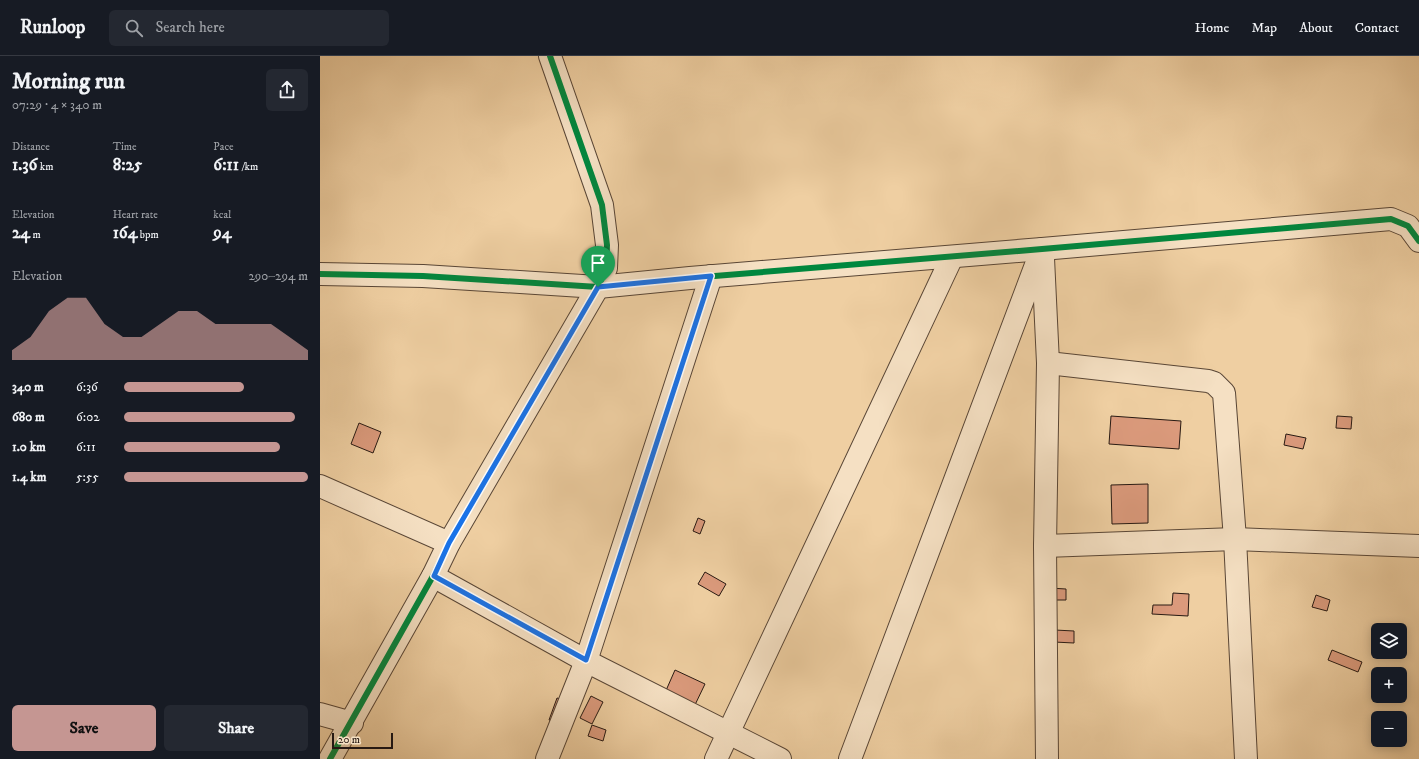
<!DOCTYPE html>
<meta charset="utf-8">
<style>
body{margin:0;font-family:"IM FELL DW Pica",serif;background:#242831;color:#f1f3f6;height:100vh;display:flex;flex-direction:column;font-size:15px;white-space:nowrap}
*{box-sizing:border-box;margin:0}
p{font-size:13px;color:#9ea1a6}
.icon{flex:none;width:22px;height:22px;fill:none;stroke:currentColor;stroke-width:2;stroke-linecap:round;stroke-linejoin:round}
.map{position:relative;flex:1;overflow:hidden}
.side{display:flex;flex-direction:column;background:#171b24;width:320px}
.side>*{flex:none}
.fabs{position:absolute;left:1051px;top:567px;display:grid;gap:8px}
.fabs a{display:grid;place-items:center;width:36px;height:36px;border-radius:6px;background:#171b24;box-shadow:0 2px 10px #0003;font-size:20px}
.scale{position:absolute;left:12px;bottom:10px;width:61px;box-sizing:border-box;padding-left:4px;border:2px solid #271912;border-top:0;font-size:11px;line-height:14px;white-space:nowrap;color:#271912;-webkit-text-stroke:3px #f5e0c3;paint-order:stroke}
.pin{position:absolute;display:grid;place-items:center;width:34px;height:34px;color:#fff;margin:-41px -17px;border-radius:50% 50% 50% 0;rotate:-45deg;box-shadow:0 0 4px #0007}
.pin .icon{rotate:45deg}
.round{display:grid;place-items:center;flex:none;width:42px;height:42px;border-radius:6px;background:#242831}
.headline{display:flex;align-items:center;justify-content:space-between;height:68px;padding:0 12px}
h1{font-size:22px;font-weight:700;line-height:30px}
.metrics{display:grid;grid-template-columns:repeat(3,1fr);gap:6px;height:68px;padding:4px 12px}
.metrics div{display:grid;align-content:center}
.metrics b{font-size:17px;font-weight:700}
.metrics small{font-size:11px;font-weight:400}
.metrics p{font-size:11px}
.chart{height:112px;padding:8px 12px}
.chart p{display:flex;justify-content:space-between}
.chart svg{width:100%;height:72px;margin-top:4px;fill:#c59692;opacity:.7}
.action{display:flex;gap:8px;margin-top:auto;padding:8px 12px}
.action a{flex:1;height:46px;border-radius:6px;background:#c59692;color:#111;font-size:16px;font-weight:700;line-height:46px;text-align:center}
.action a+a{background:#242831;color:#f1f3f6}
ul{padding:0 12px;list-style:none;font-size:13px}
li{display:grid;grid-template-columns:64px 48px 1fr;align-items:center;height:30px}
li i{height:10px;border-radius:5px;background:#c59692}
header{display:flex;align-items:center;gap:24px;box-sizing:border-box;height:56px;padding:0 20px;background:#171b24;border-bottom:1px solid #363941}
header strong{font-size:19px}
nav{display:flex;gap:22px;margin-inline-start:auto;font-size:14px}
.search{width:280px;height:36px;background:#242831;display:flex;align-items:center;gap:10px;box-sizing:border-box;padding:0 14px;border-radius:6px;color:#9ea1a6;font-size:15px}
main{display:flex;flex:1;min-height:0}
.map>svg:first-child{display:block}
.building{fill:#db9a7c;stroke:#271912}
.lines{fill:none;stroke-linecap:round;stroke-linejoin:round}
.street-casing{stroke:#594636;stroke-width:24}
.street{stroke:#f5e0c3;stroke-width:22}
.cycleway-casing{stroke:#f5e0c3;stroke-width:8}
.cycleway{stroke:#00873e;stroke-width:6}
.route-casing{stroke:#fff;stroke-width:8}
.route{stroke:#1a73e8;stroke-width:5}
</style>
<header>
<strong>Runloop</strong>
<div class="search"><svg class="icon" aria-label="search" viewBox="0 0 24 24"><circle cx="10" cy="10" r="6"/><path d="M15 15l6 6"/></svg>Search here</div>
<nav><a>Home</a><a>Map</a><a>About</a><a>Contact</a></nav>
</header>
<main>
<section class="side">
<div class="headline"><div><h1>Morning run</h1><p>07:29 · 4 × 340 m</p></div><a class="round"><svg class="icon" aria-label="share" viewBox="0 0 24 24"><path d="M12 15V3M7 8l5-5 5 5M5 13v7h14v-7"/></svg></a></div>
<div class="metrics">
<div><p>Distance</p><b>1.36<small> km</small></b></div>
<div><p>Time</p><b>8:25</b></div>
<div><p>Pace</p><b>6:11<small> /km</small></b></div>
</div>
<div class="metrics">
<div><p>Elevation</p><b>24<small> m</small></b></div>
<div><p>Heart rate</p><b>164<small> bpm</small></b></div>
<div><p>kcal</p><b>94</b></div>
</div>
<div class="chart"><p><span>Elevation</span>290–294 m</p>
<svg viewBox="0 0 160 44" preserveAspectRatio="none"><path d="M0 44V38L10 30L20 14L30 6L40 6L50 22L60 30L70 30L80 22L90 14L100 14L110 22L120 22L130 22L140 22L150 30L160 38V44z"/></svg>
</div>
<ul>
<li><b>340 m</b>6:36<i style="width:65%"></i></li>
<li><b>680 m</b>6:02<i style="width:93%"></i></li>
<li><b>1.0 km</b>6:11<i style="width:85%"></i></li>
<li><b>1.4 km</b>5:55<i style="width:100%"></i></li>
</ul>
<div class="action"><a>Save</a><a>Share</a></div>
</section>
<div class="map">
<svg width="1099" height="703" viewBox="0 0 1099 703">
<rect width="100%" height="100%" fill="#efcfa2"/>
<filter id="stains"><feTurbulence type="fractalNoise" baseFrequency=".005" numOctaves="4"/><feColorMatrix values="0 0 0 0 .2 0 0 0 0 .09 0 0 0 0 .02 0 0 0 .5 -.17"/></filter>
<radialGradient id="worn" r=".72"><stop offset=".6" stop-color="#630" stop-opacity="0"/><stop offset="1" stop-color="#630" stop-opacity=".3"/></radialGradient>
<g class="building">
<polygon points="791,360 861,365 859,393 789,388"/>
<polygon points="1017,360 1032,361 1031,373 1016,372"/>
<polygon points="39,367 61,376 53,397 31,388"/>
<polygon points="966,378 986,382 983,393 964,389"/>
<polygon points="828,428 828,467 792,468 791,429"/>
<polygon points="378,462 385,465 380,478 373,475"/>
<polygon points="385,516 406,528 399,540 378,528"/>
<polygon points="730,532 746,533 746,544 730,544"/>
<polygon points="853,537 869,538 868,560 832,558 833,549 852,549"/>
<polygon points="996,539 1010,544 1007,555 992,551"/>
<polygon points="735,574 754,575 754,587 734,586"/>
<polygon points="1012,594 1042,606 1038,616 1008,604"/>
<polygon points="355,614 385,628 373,653 344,639"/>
<polygon points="271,640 283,646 272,668 260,662"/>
<polygon points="237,642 248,645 240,667 229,664"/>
<polygon points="272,669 286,674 283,685 268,680"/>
</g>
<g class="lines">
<g class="street-casing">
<g id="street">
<polyline points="723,202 728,307 725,490 727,703"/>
<polyline points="0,218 103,220 278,231 370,222 722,193 1071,163 1088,170 1099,185"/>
<polyline points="728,307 888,325 894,327 904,337 915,483 926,703"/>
<polyline points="0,430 129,487"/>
<polyline points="725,490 915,483 1099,490"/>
<polyline points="113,520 266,605 460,703"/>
<polyline points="0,658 32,667"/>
<polyline points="10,703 113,520 129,487 278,231 286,212 287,189 282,149 230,0"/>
<polyline points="227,703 266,605 391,220"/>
<polyline points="396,703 632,201"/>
<polyline points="530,703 722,193"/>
</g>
</g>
<use href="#street" class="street"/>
<g class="cycleway-casing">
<g id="cycleway">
<polyline points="0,218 103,220 278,231 370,222 722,193 1071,163 1088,170 1099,185"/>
<polyline points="10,703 113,520 129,487 278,231 286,212 287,189 282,149 230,0"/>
</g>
</g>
<use href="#cycleway" class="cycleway"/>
</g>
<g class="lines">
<g class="route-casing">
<polygon id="route" points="391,220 266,604 114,520 129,487 278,231"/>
</g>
<use href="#route" class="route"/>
</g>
<rect width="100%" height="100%" filter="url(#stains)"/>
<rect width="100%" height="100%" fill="url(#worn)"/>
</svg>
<div class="fabs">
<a><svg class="icon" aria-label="layers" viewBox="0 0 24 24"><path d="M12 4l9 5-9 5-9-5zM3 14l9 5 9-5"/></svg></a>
<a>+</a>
<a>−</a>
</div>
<div class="scale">20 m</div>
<div class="pin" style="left:278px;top:231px;background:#1e9e55"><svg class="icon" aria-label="arrive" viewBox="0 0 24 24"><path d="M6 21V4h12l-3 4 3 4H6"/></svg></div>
</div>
</main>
